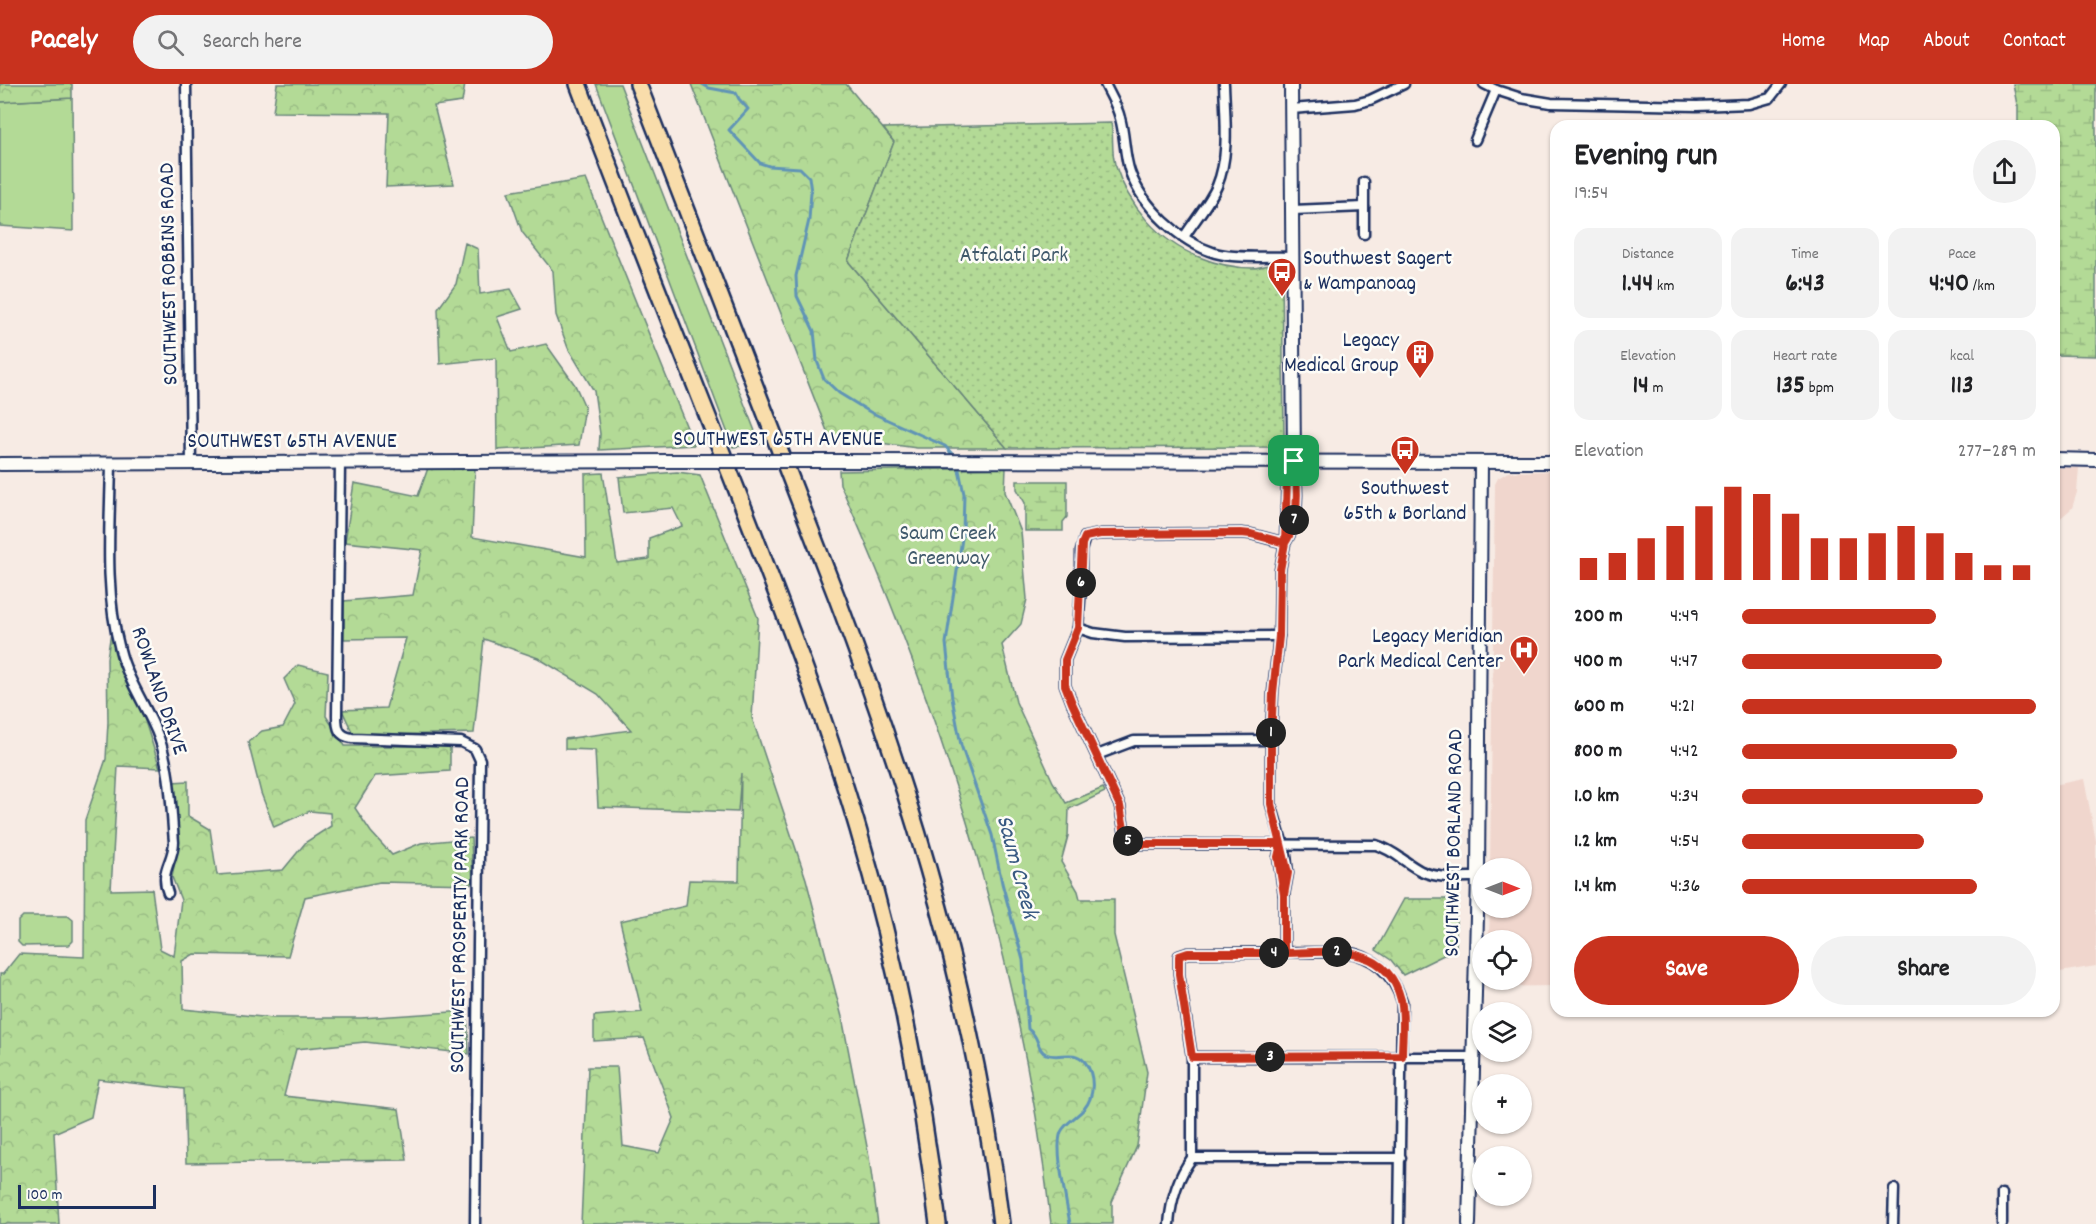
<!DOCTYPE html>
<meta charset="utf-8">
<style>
body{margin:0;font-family:Dekko,sans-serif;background:#f2f2f2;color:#202124;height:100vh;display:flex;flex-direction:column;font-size:22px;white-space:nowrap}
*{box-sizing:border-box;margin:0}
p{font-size:20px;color:#757577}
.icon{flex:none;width:33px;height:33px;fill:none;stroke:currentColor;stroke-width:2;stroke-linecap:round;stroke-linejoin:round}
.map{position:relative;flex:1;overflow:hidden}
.sheet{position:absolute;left:1550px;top:36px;width:510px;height:897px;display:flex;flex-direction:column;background:#fff;border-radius:18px;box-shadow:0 2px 4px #0004}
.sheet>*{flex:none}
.needle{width:39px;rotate:90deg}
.fabs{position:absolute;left:1472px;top:774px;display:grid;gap:12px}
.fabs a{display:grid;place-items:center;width:60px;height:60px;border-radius:50%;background:#fff;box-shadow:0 2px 4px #0004;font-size:30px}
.scale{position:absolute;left:18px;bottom:15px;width:138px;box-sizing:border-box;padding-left:6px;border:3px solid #1b2f5e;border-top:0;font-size:16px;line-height:21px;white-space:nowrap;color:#1b2f5e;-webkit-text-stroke:4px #fdfcf7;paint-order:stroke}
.pin{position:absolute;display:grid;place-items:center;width:51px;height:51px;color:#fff;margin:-26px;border-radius:12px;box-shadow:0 3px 9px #0006}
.km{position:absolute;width:30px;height:30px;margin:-15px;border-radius:50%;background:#222;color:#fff;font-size:16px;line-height:30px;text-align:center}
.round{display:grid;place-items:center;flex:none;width:63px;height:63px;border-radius:32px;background:#f2f2f2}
.headline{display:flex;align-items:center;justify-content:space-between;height:102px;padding:0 24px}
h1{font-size:33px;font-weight:700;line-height:45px}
.stats{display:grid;grid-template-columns:repeat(3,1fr);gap:9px;height:102px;padding:6px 24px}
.stats div{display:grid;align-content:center;border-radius:15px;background:#f2f2f2;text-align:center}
.stats b{font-size:26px;font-weight:700}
.stats small{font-size:16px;font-weight:400}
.stats p{font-size:16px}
.chart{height:168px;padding:12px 24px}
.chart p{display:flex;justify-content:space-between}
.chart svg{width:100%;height:108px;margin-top:6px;stroke:#c8321e;stroke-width:6}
.primary-button{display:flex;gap:12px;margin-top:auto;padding:12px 24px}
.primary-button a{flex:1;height:69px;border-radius:36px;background:#c8321e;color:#fff;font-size:24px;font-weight:700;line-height:69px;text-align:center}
.primary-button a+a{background:#f2f2f2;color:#202124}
ul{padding:0 24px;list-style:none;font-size:20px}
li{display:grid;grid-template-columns:96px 72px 1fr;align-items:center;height:45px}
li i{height:15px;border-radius:8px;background:#c8321e}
header{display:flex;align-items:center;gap:36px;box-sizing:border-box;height:84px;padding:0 30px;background:#c8321e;color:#fff}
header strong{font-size:28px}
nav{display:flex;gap:33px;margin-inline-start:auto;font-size:21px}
.search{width:420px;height:54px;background:#f2f2f2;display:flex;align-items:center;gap:15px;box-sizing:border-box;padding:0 21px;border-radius:33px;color:#757577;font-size:22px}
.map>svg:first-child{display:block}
.built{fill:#f0d6cd}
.grass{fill:#b3da96;stroke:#67847a;stroke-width:1.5}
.forest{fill:url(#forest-crowns);stroke:#67847a;stroke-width:1.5}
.wetland{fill:url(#wetland-marsh);stroke:#67847a;stroke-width:1.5}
.park{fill:url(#park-dots);stroke:#67847a;stroke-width:1.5}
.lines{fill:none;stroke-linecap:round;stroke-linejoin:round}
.stream{stroke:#6094b6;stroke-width:3}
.minor-casing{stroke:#1b2f5e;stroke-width:13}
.secondary-casing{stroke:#1b2f5e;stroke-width:16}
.motorway-casing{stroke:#1b2f5e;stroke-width:20}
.minor{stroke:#fdfcf7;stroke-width:8}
.secondary{stroke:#fdfcf7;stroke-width:12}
.motorway{stroke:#f9ddab;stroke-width:15}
.secondary-bridge-casing{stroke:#1b2f5e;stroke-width:16;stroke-linecap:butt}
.secondary-bridge{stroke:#fdfcf7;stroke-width:12}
.route-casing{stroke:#fff;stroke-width:12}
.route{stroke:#c8321e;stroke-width:8}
.labels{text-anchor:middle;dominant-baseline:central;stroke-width:5;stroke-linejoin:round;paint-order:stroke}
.park-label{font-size:22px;fill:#415a6c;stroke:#fdfcf7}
.poi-label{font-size:22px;fill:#1b2f5e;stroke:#fdfcf7;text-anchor:end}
.street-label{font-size:22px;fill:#1b2f5e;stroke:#fdfcf7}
.water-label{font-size:24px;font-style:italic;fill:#385982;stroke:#fdfcf7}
</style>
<header>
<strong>Pacely</strong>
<div class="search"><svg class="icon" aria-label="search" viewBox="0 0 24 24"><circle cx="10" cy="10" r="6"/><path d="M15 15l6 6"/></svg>Search here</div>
<nav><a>Home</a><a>Map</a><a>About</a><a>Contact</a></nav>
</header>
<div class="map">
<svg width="2096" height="1140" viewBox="0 0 2096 1140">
<defs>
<pattern id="forest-crowns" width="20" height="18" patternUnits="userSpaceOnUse" patternTransform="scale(1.5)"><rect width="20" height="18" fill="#b3da96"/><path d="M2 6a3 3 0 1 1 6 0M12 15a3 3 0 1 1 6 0" fill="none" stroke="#99bb84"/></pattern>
<pattern id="wetland-marsh" width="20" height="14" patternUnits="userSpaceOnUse" patternTransform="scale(1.5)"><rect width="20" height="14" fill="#b3da96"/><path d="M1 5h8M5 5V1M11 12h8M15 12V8" fill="none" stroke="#99bb84"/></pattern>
<pattern id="park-dots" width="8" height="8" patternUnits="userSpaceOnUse" patternTransform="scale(1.5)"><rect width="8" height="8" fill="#b3da96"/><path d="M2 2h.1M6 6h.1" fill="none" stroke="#99bb84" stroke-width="1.8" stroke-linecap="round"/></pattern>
</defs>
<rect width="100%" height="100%" fill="#f7ebe4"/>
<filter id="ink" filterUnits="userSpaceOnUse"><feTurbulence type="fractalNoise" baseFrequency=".0167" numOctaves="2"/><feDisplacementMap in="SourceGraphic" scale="12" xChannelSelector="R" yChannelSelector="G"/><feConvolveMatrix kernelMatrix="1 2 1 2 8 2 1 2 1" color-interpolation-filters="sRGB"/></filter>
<g filter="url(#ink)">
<g class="built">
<polygon points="2054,384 2079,384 2077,408 2072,424 2054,440"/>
<polygon points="1555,387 1555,902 1489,903 1489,896 1521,896 1521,856 1489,856 1490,824 1521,824 1521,784 1490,784 1495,400 1498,394 1508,388"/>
<polygon points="2084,695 2096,757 2096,882 2054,889 2054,701"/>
</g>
<g class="grass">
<polygon points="596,0 620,0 760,360 733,363"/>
<polygon points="72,14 73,147 0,142 0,18"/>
<polygon points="23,832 68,832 73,836 73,857 69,861 22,862 18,858 18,837"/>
</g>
<g class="forest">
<polygon points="0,0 72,0 72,14 0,18"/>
<polygon points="277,0 465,0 462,18 434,22 454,100 386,103 389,29 273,28"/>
<polygon points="691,0 846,0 894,58 848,177 1007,364 917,364 829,352"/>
<polygon points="586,95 694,361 599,366 600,350 594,307 568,264 556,231 553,187 522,148 508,108"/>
<polygon points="465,159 478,165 480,210 511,205 522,225 497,233 511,268 546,260 575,301 585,323 579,361 497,366 496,274 440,280 438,225 456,200"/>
<polygon points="428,384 475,385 472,453 586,473 585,390 603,389 617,479 649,475 649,454 682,442 673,424 623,429 619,393 677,388 700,391 758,534 752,634 806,795 842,933 869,1073 878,1140 581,1140 588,983 617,983 623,1062 659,1069 674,1034 644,954 594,957 594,932 642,928 620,837 686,822 689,796 739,797 741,689 738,728 598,723 595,666 565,665 565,655 631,646 598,610 538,574 484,555 474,649 354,652 342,626 386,624 406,554 344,555 344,517 413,511 422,466 345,458 354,399 418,412"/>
<path d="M1006 384 1005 408 1021 448 1027 515 1021 540 1002 561 1016 618 1053 698 1066 719 1103 704 1105 708 1069 725 1068 752 1061 778 1078 807 1080 815H1114V851L1147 988 1137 1062 1112 1118V1140H1051C1022 883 945 635 840 400L839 387Z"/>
<polygon points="112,542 124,589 144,634 160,684 118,682 111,806 152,805 160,865 174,872 181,816 172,793 178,762 172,698 188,697 188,732 210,745 217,791 283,786 306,758 331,742 330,729 310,727 274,743 261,709 248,658 262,647 283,643 295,620 284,595 298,581 328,588 326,632 345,662 450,662 450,687 375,692 355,724 371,748 392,771 421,759 471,754 473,800 380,798 305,813 288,872 194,870 182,877 183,925 273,934 361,934 467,927 469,970 365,958 296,965 284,1012 399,1025 407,1076 186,1079 184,1005 98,995 91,1033 54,1049 59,1140 0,1140 0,890 3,890 19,870 84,873 85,736 106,675 108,638 107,574"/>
<polygon points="1404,815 1456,815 1456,865 1403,891 1391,876 1376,866"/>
</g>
<g class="wetland">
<polygon points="2013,0 2096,0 2096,272 2054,271 2054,42 2018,42 2018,21 2017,21"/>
<polygon points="1017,397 1067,397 1067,433 1063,438 1063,447 1025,447 1025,419 1017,405"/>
</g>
<path class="park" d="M1111 39C1114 53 1111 66 1115 80 1128 121 1158 157 1199 173 1216 180 1235 184 1253 184 1261 184 1268 179 1276 182 1280 183 1280 184 1282 188L1284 351 1282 357 1276 363 1007 364 848 177 894 58 883 44Z"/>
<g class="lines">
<g class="stream">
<polyline points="702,0 709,4 736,9 739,15 748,25 729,46 760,79 769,82 800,84 809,93 811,108 809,136 796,192 797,212 814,247 817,277 824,295 839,309 870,328 945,362 952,370"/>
<path d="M959 386 964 410 963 448 946 559 952 614 961 661 992 751 1002 799 1023 876 1028 945C1030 947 1033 949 1034 951 1039 957 1038 967 1046 970 1059 976 1073 964 1085 978 1095 991 1095 1012 1084 1025 1078 1032 1065 1039 1061 1048 1054 1066 1067 1119 1070 1140"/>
</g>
<g class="minor-casing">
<g id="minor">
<polyline points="186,0 191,379"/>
<path d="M1105 0C1110 11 1117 21 1120 34 1125 51 1124 71 1130 88 1142 122 1180 158 1215 169 1235 175 1271 172 1293 173"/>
<polyline points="1484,0 1496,6 1521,14 1551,19 1697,22 1749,20 1770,14 1781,0"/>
<polyline points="1291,25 1355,20 1370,16 1404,0"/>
<polyline points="1475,56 1496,6"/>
<polyline points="1364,98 1364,150"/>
<polyline points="1293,126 1364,123"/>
<path d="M1184 153C1194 137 1209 120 1217 102 1230 71 1225 33 1224 0"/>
<path d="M340 378 337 632C337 645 339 652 352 654L461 658 475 665 480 676 475 1140"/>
<path d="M111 379C110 441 104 506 120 566 128 598 148 624 159 654 171 686 171 725 174 758 173 779 159 787 168 809"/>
<path d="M1285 459 1251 450 1241 449 1100 450 1085 453 1081 467V504L1078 544 1065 576V601L1072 619 1120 722 1126 756 1132 760H1137L1376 761C1394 766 1405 779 1421 787 1438 795 1460 793 1478 793"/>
<path d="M1285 459C1300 437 1298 403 1294 378"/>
<polyline points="1078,544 1093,549 1125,553 1279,552"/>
<polyline points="1097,671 1134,657 1271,656"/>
<polyline points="1282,760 1278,773 1284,811 1284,869"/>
<polyline points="1284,811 1288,789 1286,771 1271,720 1271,656 1273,608 1279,552 1280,486 1285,459 1287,392 1294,377"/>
<polyline points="1192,973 1472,973"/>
<polyline points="1192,1074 1401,1074"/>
<path d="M1169 1140C1171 1116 1177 1094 1192 1074V973L1179 890V872L1188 869 1345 868C1374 872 1393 890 1402 917L1399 1140"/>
<polyline points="1893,1140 1894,1105"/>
<polyline points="2002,1140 2002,1110"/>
</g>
</g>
<g class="secondary-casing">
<g id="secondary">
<polyline points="1291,0 1294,377"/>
<polyline points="2054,375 2096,376"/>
<polyline points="817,377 1556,378"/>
<polyline points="0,380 671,377"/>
<polyline points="1469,1140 1478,793 1481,378"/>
</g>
</g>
<g class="motorway-casing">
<g id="motorway">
<path d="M578 0C629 136 683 270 736 404 780 517 824 629 858 745 896 874 922 1007 938 1140"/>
<path d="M638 0 837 514C914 717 976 924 1001 1140"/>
</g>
</g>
<use href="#minor" class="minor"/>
<use href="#secondary" class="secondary"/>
<use href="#motorway" class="motorway"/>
<g class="secondary-bridge-casing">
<polyline id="secondary-bridge" points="671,377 817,377"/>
</g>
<use href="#secondary-bridge" class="secondary-bridge"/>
</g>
</g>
<g class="lines" filter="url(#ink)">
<g class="route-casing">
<path id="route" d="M1294 377 1287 392 1285 459 1280 486 1279 552 1273 609 1271 656V720L1281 760 1278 773 1284 811V869C1329 868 1387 858 1401 916 1405 934 1402 954 1402 972L1192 973 1179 890V872L1188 869H1284V811L1288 789 1281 760H1132L1126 756 1120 722 1072 619 1065 601V576L1078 544 1082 460 1085 453 1100 450 1241 449 1251 450 1285 459C1300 437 1298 403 1294 377"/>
</g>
<use href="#route" class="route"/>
</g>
<defs>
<g id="bus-pin" transform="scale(1.5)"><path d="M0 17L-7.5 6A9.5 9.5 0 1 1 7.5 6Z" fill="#c8321e" stroke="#fdfcf7"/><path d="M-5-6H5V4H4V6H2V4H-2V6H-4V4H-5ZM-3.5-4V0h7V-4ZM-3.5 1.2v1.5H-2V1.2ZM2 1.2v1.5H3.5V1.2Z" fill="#fff"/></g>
<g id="building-pin" transform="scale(1.5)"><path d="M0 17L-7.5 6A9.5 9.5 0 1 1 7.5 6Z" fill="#c8321e" stroke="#fdfcf7"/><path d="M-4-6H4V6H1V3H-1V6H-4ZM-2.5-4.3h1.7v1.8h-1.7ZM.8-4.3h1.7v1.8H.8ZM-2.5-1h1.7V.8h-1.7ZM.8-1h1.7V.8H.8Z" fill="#fff"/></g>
<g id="hospital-pin" transform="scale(1.5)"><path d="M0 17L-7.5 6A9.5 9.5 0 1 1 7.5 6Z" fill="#c8321e" stroke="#fdfcf7"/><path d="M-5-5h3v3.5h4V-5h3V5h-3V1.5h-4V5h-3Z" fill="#fff"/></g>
</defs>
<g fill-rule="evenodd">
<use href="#bus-pin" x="1282" y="188"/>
<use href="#building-pin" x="1420" y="270"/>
<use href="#bus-pin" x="1405" y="366"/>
<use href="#hospital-pin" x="1524" y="566"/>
</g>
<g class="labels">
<g class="park-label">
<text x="1014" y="172">Atfalati Park</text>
<text x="948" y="450">Saum Creek<tspan x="948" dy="25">Greenway</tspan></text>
</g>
<g class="poi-label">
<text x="1303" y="175" text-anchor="start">Southwest Sagert<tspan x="1303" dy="25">&amp; Wampanoag</tspan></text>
<text x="1399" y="257">Legacy<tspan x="1399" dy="25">Medical Group</tspan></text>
<text x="1405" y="405" text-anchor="middle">Southwest<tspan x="1405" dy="25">65th &amp; Borland</tspan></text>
<text x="1503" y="553">Legacy Meridian<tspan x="1503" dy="25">Park Medical Center</tspan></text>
</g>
<g class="street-label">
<text transform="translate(170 190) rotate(-91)">SOUTHWEST ROBBINS ROAD</text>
<text x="778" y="356">SOUTHWEST 65TH AVENUE</text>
<text x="292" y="358">SOUTHWEST 65TH AVENUE</text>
<text transform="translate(158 607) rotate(71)">ROWLAND DRIVE</text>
<text transform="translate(1455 759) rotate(-89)">SOUTHWEST BORLAND ROAD</text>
<text transform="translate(461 841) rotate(-89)">SOUTHWEST PROSPERITY PARK ROAD</text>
</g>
<g class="water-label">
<text transform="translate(1016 783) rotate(75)">Saum Creek</text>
</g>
</g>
</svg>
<div class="fabs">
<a><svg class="needle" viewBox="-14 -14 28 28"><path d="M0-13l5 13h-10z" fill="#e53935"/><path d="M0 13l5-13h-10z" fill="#757577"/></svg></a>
<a><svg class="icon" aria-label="locate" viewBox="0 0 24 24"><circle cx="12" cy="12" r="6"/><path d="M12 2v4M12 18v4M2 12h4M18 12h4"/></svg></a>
<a><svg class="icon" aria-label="layers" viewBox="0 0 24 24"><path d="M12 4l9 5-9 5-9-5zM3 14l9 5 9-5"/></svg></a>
<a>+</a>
<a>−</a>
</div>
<div class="scale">100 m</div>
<div class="pin" style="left:1294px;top:377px;background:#1e9e55"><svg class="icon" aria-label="arrive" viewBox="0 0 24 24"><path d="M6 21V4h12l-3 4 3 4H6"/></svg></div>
<b class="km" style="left:1271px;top:649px">1</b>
<b class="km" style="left:1337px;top:868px">2</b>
<b class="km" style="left:1270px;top:973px">3</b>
<b class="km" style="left:1274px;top:869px">4</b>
<b class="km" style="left:1128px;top:757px">5</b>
<b class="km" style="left:1081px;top:499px">6</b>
<b class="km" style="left:1294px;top:436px">7</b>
<section class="sheet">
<div class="headline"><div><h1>Evening run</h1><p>19:54</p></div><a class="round"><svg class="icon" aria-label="share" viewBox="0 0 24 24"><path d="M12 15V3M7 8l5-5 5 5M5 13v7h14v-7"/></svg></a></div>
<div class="stats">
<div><p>Distance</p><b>1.44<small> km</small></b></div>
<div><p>Time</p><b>6:43</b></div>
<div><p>Pace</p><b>4:40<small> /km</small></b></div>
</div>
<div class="stats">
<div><p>Elevation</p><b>14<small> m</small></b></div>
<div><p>Heart rate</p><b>135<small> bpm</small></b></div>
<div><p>kcal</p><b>113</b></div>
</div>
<div class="chart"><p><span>Elevation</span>277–289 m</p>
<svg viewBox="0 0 160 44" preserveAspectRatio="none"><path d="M5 44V35M15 44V33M25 44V27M35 44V22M45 44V14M55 44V6M65 44V9M75 44V17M85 44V27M95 44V27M105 44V25M115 44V22M125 44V25M135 44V33M145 44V38M155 44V38"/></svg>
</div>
<ul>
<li><b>200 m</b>4:49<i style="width:66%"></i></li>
<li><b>400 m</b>4:47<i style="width:68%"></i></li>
<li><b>600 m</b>4:21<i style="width:100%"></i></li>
<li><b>800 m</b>4:42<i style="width:73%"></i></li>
<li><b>1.0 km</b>4:34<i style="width:82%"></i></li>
<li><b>1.2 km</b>4:54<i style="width:62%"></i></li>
<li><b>1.4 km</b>4:36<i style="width:80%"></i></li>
</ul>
<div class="primary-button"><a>Save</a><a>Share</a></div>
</section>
</div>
